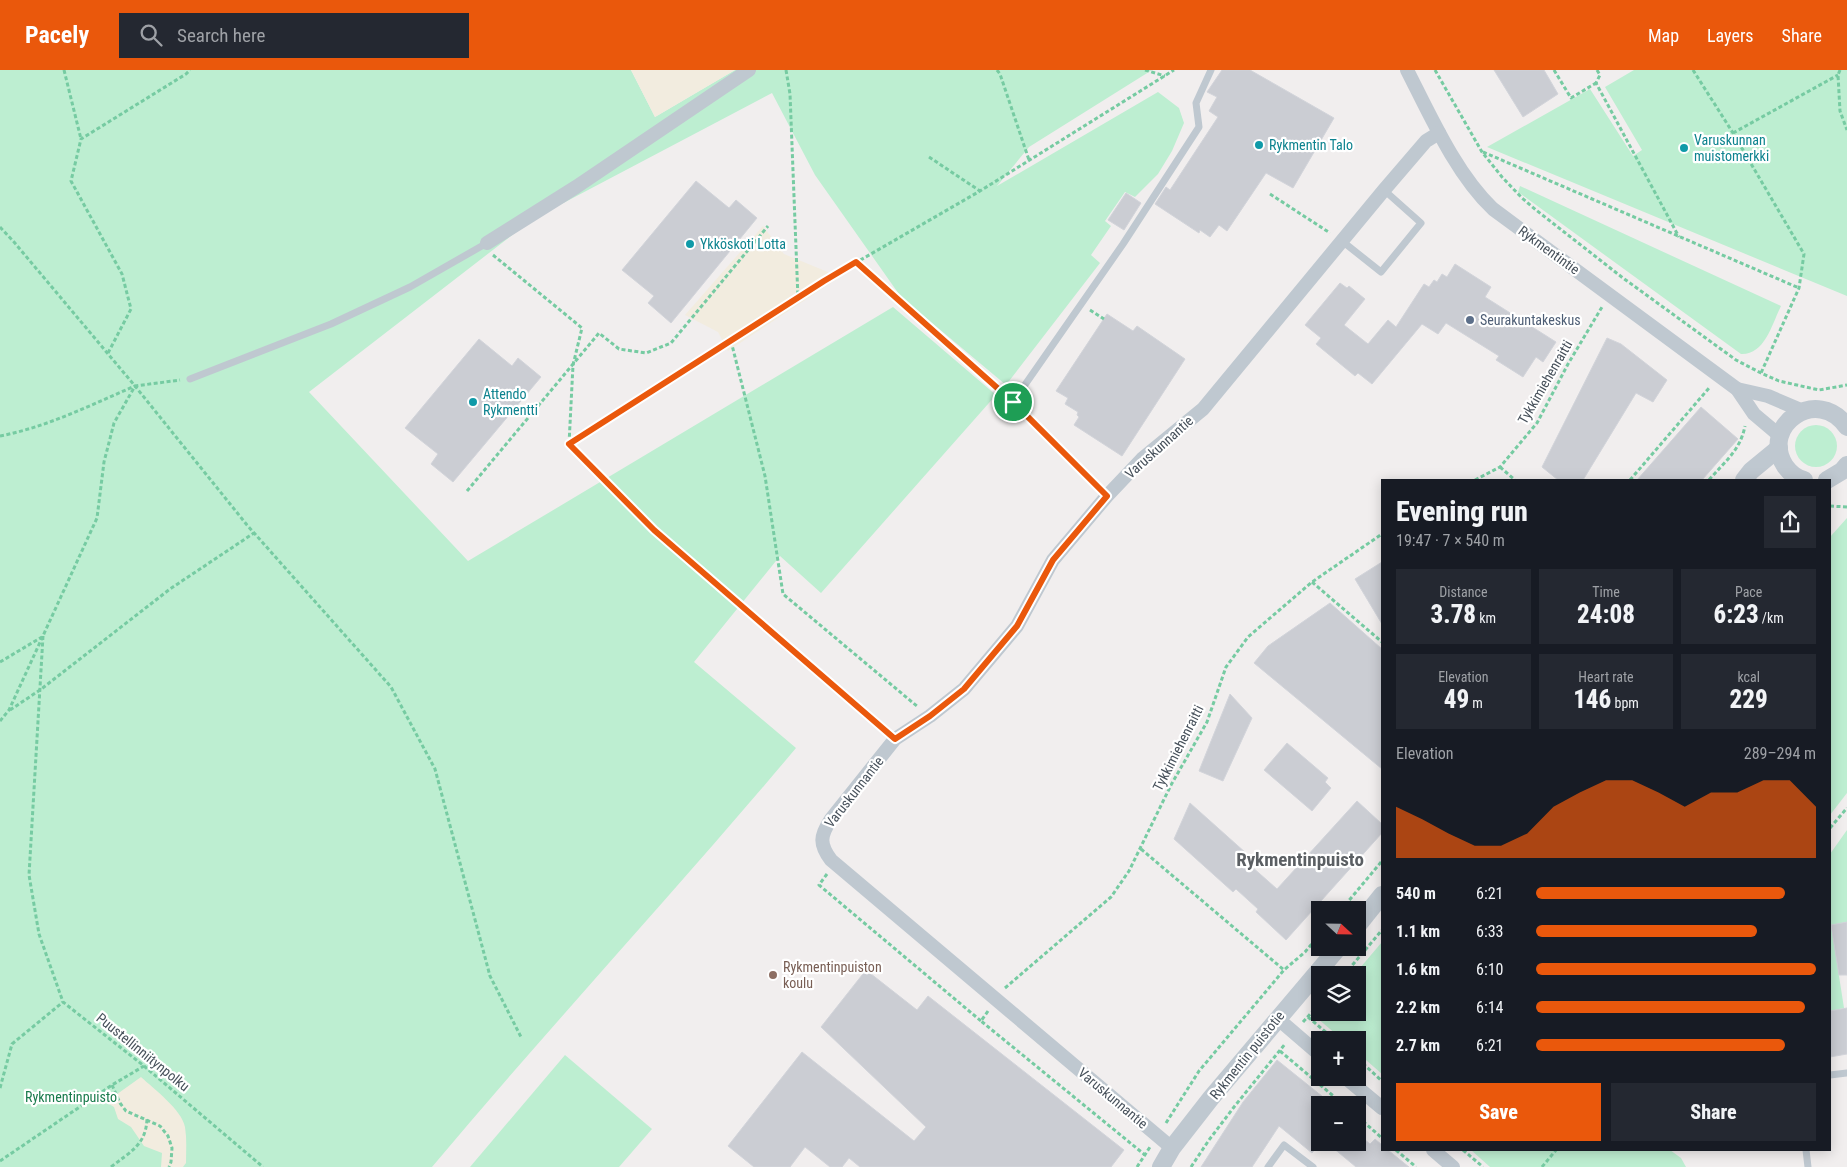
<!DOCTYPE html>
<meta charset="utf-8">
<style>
body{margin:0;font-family:"Roboto Condensed",sans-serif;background:#242831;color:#f1f3f6;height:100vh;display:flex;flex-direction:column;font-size:19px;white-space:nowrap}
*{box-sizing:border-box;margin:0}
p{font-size:16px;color:#9ea1a6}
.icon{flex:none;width:28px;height:28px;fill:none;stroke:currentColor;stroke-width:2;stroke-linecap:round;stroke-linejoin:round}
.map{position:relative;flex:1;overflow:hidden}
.drawer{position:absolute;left:1381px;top:409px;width:450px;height:672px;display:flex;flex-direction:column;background:#171b24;border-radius:0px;box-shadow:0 2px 12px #0003}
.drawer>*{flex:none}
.needle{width:32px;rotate:112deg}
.controls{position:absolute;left:1311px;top:831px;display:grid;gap:10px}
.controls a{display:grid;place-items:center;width:55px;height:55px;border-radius:0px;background:#171b24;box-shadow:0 2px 12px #0003;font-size:25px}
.pin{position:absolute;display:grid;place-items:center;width:42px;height:42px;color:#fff;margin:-21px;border:2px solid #fff;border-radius:50%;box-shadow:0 1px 5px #0007}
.round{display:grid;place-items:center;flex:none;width:52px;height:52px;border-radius:0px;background:#242831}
.summary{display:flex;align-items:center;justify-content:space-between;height:85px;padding:0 15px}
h1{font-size:28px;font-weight:800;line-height:38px}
.figures{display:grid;grid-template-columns:repeat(3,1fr);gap:8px;height:85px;padding:5px 15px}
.figures div{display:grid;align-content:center;border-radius:0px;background:#242831;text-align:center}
.figures b{font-size:25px;font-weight:800}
.figures small{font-size:14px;font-weight:400}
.figures p{font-size:14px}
.chart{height:140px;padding:10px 15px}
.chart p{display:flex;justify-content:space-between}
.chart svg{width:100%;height:90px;margin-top:5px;fill:#ea580c;opacity:.7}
.primary-button{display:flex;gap:10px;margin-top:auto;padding:10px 15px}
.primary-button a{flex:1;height:58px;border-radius:0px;background:#ea580c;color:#fff;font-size:20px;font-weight:800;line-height:58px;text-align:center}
.primary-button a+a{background:#242831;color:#f1f3f6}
ul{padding:0 15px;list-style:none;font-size:16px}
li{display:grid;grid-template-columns:80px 60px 1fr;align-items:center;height:38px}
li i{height:12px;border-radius:6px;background:#ea580c}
header{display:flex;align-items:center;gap:30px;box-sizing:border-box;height:70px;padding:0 25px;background:#ea580c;color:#fff}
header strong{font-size:24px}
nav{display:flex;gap:28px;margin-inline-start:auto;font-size:18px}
.search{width:350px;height:45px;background:#242831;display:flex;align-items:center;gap:12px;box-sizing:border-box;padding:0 18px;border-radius:0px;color:#9ea1a6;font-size:19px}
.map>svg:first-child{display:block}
.green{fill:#bdeed1}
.sand{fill:#f2ecdf}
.building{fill:#cbcdd3;stroke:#d2d4da}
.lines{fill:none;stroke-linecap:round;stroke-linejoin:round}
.path{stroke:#76cba2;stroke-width:3;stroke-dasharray:4 2.5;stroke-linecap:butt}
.service{stroke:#bfc8d0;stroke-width:7}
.minor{stroke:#bfc8d0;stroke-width:14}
.tertiary{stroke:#bfc8d0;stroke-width:18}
.route-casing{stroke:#fff;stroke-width:10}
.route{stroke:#ea580c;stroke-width:6}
.culture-dot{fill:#0f9aa8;stroke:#fff;stroke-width:2}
.service-dot{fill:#5c6f8a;stroke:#fff;stroke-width:2}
.education-dot{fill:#8d6e63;stroke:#fff;stroke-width:2}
.labels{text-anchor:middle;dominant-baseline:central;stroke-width:4.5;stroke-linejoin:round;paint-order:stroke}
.culture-label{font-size:14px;fill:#0d838f;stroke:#fff;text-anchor:start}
.street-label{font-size:14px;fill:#47515b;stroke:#fff}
.service-label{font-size:14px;fill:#4e5e75;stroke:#fff;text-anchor:start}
.education-label{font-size:14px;fill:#785e54;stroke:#fff;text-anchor:start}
.park-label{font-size:14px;fill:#197b4c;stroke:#fff}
.district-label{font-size:19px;font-weight:bold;fill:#5b5f63;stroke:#fff}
</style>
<header>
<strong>Pacely</strong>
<div class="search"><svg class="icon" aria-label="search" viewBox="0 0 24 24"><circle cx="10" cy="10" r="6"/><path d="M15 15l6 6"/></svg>Search here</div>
<nav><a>Map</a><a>Layers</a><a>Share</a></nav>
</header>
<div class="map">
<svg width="1847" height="1097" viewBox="0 0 1847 1097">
<rect width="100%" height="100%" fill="#f1eeee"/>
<g class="green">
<path d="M0 0H631L655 47 735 0H1152L1029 77 997 116 1158 22 1179 38 1184 53 1172 81 1158 104 1135 127 1125 122 1105 151 1111 156 1091 185 1100 193 1006 315 901 227 815 105 772 23 533 149 309 322 468 491 893 237 996 325 821 523 780 486 694 592 796 678C677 820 551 955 432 1097H0Z"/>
<polygon points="1634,0 1847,0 1847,226 1487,77 1590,19 1633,86 1642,80 1605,17"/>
<path d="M1520 116 1781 236C1772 254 1765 285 1741 284L1518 122Z"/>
<circle cx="1816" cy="376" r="21"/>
<polygon points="1847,448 1847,723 1830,745 1830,467"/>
<polygon points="1847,760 1847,852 1831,855 1844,938 1830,941 1830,784"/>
<polygon points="1382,872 1382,1004 1358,983 1358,970 1343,970 1317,948 1322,943 1358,942 1358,905 1354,905"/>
<polygon points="565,985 652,1059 619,1097 470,1097"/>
<polygon points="1471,1080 1670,1080 1681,1088 1686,1097 1490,1097"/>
</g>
<g class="sand">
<polygon points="631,0 735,0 655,47"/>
<polygon points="763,156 784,184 840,207 728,281 718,262 685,245"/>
<path d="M141 1007C154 1019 182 1040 185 1057 187 1069 186 1081 186 1093L183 1097H161L162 1083 144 1076 131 1057 118 1049 114 1037 106 1032Z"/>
</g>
<g class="building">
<polygon points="1222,0 1250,0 1334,48 1293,118 1266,103 1227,161 1219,155 1210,167 1200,160 1199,163 1155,134 1166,117 1170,120 1218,47 1209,41 1217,27 1207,22"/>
<polygon points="1494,0 1544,0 1558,24 1523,47"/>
<polygon points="696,111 729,138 736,130 757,148 671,253 648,233 654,226 622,200"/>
<polygon points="1126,123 1141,133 1124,160 1108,150"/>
<polygon points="1455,194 1491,217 1485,227 1556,272 1543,292 1536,287 1523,307 1496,290 1499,286 1446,253 1438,264 1422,254 1372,314 1358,303 1355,306 1316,274 1321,268 1305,255 1340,213 1347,218 1349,216 1365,229 1344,255 1368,274 1388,250 1396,257 1424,214 1429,217 1434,210 1437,212 1442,204 1447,207"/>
<polygon points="1107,244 1133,261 1137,256 1185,289 1122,386 1074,355 1079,347 1077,345 1078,342 1065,334 1068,328 1056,321"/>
<polygon points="1607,268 1621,274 1667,310 1653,332 1636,323 1583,410 1558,410 1542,397"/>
<polygon points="479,269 512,296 518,288 541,307 453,412 431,394 438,384 405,358"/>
<polygon points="1701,337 1738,369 1702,410 1637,410"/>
<polygon points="1382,492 1382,554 1355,509"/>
<polygon points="1330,533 1382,579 1382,699 1254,593 1268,576"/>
<polygon points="1230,624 1252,648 1223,711 1199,701"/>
<polygon points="1287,673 1328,708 1325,712 1331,718 1312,741 1264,700"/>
<polygon points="1357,731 1382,754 1382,763 1286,870 1256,842 1258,839 1236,819 1233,822 1174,769 1190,733 1256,792 1251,796 1277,819"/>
<polygon points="1847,852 1847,905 1839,905 1831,855"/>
<polygon points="866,900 917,940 928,926 1124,1080 1111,1097 860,1097 849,1088 842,1097 830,1097 805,1077 790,1097 754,1097 728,1076 802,982 914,1071 926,1057 821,957"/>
<polygon points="1847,938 1847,984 1830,987 1830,941"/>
<polygon points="1277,990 1333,1035 1320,1035 1320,1073 1312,1083 1279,1056 1252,1097 1201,1097 1243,1032"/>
<polygon points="1358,1064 1370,1074 1375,1069 1382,1075 1382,1080 1388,1080 1409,1097 1356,1097 1326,1072 1358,1072"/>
</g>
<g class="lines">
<g class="path">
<polyline points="64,0 81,69"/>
<polyline points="786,0 790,24 798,229"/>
<polyline points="997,0 1000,4 1029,90"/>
<polyline points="1145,0 1165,6"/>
<polyline points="1435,0 1482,82 1502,107 1522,128 1536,140 1623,208 1736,290 1761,303 1779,311 1819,320 1847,315"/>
<polyline points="1554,0 1571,28 1596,13"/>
<polyline points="1597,0 1600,5 1596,13 1679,167"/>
<polyline points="1693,0 1733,63 1804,184 1799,218 1761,303"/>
<polyline points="1840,0 1838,5 1840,41 1847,60"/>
<polyline points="1733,63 1838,5"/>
<polyline points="1483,82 1799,218"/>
<polyline points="929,87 980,121"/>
<polyline points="1270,124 1330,163"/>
<polyline points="0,157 14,172 135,316 247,455 391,617 435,699 490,906 521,967"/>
<polyline points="493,185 582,258 573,295 569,374 654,460 883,659"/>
<polyline points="856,192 1005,325"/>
<polyline points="1090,240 1104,249"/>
<polyline points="731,271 765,406 783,524 918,637"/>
<polyline points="108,283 131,239 122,204 71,111 81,69 186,4 190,0"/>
<path d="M0 366C47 357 91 335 135 316"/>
<polyline points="569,374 824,211 980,121 1174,0"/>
<polyline points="1500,397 1515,410"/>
<polyline points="1475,410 1500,397 1537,353 1568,294 1602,237"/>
<polyline points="1630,410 1709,318"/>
<path d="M1709 410C1725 391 1740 381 1745 356"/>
<polyline points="467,421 599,263 619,279 646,283 671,273 768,156"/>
<polyline points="1830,436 1847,437"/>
<polyline points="1312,512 1382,572"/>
<polyline points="43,566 29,805 39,864 63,932 144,996 263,1097"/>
<polyline points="0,592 42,567"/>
<polyline points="10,640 40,620 170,519 254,463"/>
<polyline points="0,651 9,640 97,448 104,392 114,353 135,316 180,310"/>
<polyline points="1830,758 1847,738"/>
<polyline points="1141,779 1284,900"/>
<polyline points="827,804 819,815 981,951"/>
<polyline points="1341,840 1382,791"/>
<polyline points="1344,905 1382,860"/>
<polyline points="1005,918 1111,827 1129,801 1171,715 1207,652 1226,597 1248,567 1312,512 1382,464"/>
<polyline points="988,941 981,951 1145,1085"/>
<polyline points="1308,947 1335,970"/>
<polyline points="1303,952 1320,933"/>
<polyline points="1280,981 1344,1035"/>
<polyline points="1358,989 1382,1011"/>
<polyline points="112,1015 120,1033 126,1041 160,1056 168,1066 172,1078 171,1092 169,1097"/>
<polyline points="0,1018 12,974 63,932"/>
<polyline points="1358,1047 1382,1068"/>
<polyline points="1166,1053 1199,1001 1284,900 1305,882 1320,864"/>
<polyline points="1396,1080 1416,1097"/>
<polyline points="1463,1080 1483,1097"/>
<polyline points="0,1091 112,1015 144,996"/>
<path d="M111 1097C130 1082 146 1075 147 1049"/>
<polyline points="1137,1097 1150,1077"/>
<polyline points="1191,1097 1209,1070 1234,1037 1285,974"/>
<polyline points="1542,1097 1556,1080"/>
</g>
<g class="service">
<polyline points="1342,171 1381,202 1421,153 1384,120"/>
<polyline points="190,309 331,254 410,217 487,173"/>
<polyline points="1107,426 1013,332 1123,174 1199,57 1196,33 1211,0"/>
<polyline points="1830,1005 1847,1003"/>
<polyline points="1806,1080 1808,1097"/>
<polyline points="1268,1097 1284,1075 1313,1097"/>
</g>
<g class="minor">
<path d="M1407 0C1430 45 1456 104 1493 139L1737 319 1754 344 1780 366"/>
<polyline points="487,173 576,117 749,0"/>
<polyline points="1737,319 1768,326 1803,341"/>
<polyline points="1277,948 1320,985"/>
<polyline points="1346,1008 1382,1038"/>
<path d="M1172 1078 831 790C819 774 820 766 831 749L895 669 930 646 964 619 1017 556 1053 490 1107 426 1142 389 1203 339 1384 120 1426 71 1439 63"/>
<polyline points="1433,1080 1453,1097"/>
</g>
<g class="tertiary">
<polyline points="1744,410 1751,401 1779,378"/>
<path d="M1804 410C1796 408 1790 403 1785 396 1759 355 1818 315 1847 357"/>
<polyline points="1827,410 1842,401 1847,395"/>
<polyline points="1358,855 1382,825"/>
<polyline points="1161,1097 1172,1078 1211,1028 1338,878"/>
</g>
</g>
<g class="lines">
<g class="route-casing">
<polygon id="route" points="856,192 1013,332 1107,426 1053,490 1017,556 964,619 930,646 895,669 654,460 569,374 824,211"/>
</g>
<use href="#route" class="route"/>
</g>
<g class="culture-dot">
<circle cx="1259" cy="75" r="5"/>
<circle cx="1684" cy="78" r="5"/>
<circle cx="690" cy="174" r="5"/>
<circle cx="473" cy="332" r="5"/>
</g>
<circle class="service-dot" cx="1470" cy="250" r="5"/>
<circle class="education-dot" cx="773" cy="905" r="5"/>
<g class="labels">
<g class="culture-label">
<text x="1694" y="70">Varuskunnan<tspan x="1694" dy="16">muistomerkki</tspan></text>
<text x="1269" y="75">Rykmentin Talo</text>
<text x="700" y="174">Ykköskoti Lotta</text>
<text x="483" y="324">Attendo<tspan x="483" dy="16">Rykmentti</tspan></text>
</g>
<g class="street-label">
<text transform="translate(1549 180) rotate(36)">Rykmentintie</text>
<text transform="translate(1545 312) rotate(-60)">Tykkimiehenraitti</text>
<text transform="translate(1159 377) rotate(-42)">Varuskunnantie</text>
<text transform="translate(1178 678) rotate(-63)">Tykkimiehenraitti</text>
<text transform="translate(854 722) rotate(-52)">Varuskunnantie</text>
<text transform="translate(143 982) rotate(39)">Puustellinniitynpolku</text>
<text transform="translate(1247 985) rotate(-51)">Rykmentin puistotie</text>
<text transform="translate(1113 1028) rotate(40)">Varuskunnantie</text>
</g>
<g class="service-label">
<text x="1480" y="250">Seurakuntakeskus</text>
</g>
<g class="education-label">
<text x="783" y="897">Rykmentinpuiston<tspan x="783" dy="16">koulu</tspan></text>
</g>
<g class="park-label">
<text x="71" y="1027">Rykmentinpuisto</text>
</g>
<g class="district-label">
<text x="1300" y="789">Rykmentinpuisto</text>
</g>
</g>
</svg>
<div class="controls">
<a><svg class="needle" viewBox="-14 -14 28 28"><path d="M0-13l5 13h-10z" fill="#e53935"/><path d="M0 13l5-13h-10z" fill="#9ea1a6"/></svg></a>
<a><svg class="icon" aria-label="layers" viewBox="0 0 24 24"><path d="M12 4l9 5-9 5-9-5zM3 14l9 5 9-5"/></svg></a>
<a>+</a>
<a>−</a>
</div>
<div class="pin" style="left:1013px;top:332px;background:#1e9e55"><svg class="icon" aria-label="arrive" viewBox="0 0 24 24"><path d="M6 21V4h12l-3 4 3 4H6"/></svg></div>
<section class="drawer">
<div class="summary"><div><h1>Evening run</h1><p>19:47 · 7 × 540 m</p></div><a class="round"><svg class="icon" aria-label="share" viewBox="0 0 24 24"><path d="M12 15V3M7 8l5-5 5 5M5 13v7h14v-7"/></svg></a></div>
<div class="figures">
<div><p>Distance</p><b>3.78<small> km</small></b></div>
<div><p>Time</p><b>24:08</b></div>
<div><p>Pace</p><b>6:23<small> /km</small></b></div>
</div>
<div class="figures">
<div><p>Elevation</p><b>49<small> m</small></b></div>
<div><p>Heart rate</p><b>146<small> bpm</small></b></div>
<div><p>kcal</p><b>229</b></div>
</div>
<div class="chart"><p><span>Elevation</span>289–294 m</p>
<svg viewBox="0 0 160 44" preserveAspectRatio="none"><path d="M0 44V19L10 25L20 32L30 38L40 38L50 32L60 19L70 12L80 6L90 6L100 12L110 19L120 12L130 12L140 6L150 6L160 19V44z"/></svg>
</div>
<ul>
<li><b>540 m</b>6:21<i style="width:89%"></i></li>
<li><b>1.1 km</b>6:33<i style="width:79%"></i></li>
<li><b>1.6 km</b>6:10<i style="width:100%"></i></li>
<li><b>2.2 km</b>6:14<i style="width:96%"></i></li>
<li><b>2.7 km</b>6:21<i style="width:89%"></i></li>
</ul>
<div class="primary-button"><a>Save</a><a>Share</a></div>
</section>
</div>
